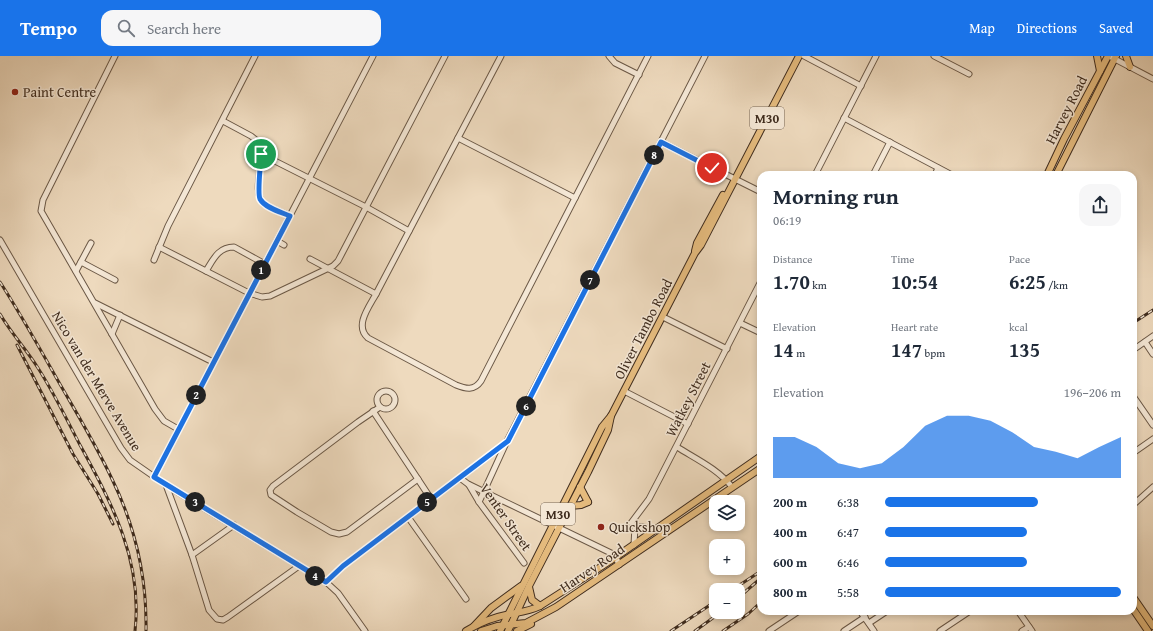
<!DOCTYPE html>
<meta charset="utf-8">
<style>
body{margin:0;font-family:"Gentium Book Plus",serif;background:#f6f6f7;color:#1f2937;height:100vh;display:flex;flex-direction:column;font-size:15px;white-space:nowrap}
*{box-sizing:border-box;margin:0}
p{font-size:13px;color:#747a83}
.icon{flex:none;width:22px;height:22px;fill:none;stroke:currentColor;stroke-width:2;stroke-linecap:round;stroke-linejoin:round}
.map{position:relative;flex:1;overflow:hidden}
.side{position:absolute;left:757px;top:115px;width:380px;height:444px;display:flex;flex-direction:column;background:#fff;border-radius:12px;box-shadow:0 2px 6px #0003}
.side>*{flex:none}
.tools{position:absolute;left:709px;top:439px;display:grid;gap:8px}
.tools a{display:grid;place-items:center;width:36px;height:36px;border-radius:8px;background:#fff;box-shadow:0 2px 6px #0003;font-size:20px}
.pin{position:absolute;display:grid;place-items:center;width:34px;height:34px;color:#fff;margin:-17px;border:2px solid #fff;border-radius:50%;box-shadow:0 1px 4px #0007}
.km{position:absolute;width:20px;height:20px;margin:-10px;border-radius:50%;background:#222;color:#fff;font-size:11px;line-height:20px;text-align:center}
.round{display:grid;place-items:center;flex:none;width:42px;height:42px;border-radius:12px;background:#f6f6f7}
.overview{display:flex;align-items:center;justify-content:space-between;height:68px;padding:0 16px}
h1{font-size:22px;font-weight:700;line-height:30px}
.figures{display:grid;grid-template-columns:repeat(3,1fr);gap:6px;height:68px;padding:4px 16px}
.figures div{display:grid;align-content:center}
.figures b{font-size:20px;font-weight:700}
.figures small{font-size:11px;font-weight:400}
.figures p{font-size:11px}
.chart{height:112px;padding:8px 16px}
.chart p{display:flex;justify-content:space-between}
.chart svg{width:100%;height:72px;margin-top:4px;fill:#1a73e8;opacity:.7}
ul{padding:0 16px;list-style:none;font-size:13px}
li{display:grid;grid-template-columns:64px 48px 1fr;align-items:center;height:30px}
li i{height:10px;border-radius:5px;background:#1a73e8}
header{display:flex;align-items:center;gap:24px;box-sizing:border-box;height:56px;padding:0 20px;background:#1a73e8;color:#fff}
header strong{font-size:19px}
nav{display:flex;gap:22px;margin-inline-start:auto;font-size:14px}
.search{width:280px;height:36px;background:#f6f6f7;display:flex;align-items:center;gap:10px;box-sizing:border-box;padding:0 14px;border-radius:12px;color:#747a83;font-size:15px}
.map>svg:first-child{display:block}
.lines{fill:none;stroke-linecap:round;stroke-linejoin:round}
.minor-casing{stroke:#6b5846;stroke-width:7}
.major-casing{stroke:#3f2c1e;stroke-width:8}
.minor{stroke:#f4e7d5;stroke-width:5}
.major{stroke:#e7bd7f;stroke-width:6}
.rail-casing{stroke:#3f2c1e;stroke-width:3}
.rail{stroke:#f4e7d5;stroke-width:1.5;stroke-dasharray:4.5;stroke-linecap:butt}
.route-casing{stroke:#fff;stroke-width:8}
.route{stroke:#1a73e8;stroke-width:5}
.poi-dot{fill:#8f2418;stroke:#f4e7d5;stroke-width:1.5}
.labels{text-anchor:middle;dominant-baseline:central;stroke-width:3;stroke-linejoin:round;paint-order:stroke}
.shield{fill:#f4e7d5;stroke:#756455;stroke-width:1}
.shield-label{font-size:13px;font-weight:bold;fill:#3f2c1e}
.poi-label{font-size:14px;fill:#3f2c1e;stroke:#f4e7d5;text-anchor:start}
.street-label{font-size:14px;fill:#3f2c1e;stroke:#f4e7d5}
</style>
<header>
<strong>Tempo</strong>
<div class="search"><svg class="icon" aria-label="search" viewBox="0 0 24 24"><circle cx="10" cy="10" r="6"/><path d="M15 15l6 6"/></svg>Search here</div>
<nav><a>Map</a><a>Directions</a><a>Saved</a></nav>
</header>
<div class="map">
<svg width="1153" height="575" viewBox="0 0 1153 575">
<rect width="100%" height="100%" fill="#eedabe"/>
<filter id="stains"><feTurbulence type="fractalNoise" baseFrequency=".005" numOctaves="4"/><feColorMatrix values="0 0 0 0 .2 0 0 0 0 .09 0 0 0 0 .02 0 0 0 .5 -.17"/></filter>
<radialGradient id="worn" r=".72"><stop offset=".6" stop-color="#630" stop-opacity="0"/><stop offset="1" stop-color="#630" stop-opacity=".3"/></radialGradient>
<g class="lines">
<g class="minor-casing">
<g id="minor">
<polyline points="115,0 43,144 41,155 155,353 164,365 178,373"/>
<path d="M501 0 376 238C369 251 354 270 368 282L456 329C466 333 474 335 481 325L648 0"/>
<polyline points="609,0 615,7 639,19"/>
<polyline points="804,0 861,30"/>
<polyline points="934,0 969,18"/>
<polyline points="1111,1 1153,23"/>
<polyline points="844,62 952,119"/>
<path d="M223 65 251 80 260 87C265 103 251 137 264 148 271 153 282 156 290 160"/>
<polyline points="458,82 575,142"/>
<polyline points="661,86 761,136"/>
<polyline points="261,98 366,151 409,175"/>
<polyline points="815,119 876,0"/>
<polyline points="873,119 890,86"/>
<polyline points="935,119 938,112"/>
<polyline points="0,184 121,392 130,404 166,429 326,526 338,537 365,575"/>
<polyline points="277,185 284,189"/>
<polyline points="159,191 249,237 262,241 270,240 333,210 338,205 445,0"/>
<polyline points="310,203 376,238"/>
<polyline points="154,204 168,170 255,0"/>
<polyline points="81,206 115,224"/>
<polyline points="76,215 91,187"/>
<path d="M206 215C213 204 218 191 234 191L265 208"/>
<polyline points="95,247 213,306"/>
<polyline points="663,261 727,293"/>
<polyline points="740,267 761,277"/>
<polyline points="112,278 120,259"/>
<polyline points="1145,286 1153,298"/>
<polyline points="1133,294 1153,280"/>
<circle cx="386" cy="344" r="9"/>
<polyline points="624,335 688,368"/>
<polyline points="1133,340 1153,369"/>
<polyline points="380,351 358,366 273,430 270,434 271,439 297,456 331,476 339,478 347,476 418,423"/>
<polyline points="373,355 431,443"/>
<path d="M677 391C696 403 718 413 732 431"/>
<polyline points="1133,397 1153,383"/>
<polyline points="154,421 373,0"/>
<polyline points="460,422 468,428 613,498 616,501 619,509"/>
<polyline points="166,429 192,499"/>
<polyline points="469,429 479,446 524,507"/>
<polyline points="479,446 507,385 705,0"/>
<polyline points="1133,449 1153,431"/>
<polyline points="408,461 466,543"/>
<polyline points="234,469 192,499 209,554 217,563 223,564 228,561 299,510"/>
<polyline points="657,473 635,470 631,467 649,443 661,420 761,225"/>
<polyline points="634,489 635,470"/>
<polyline points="326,526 343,510 507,386"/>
<polyline points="860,555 874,575"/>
<polyline points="1018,555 1032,575"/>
<polyline points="869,567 887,555"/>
<polyline points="769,575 799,555"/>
<polyline points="844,575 865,561"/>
<polyline points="940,575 970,555"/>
<polyline points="1022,575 1029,571"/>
</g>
</g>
<g class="major-casing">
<g id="major">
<polyline points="1097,0 1100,15"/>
<polyline points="1126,0 1130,11"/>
<polyline points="1047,119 1064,83 1108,0"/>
<polyline points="1056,119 1116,0"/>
<polyline points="695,195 697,187 723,139"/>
<polyline points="580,431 588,446"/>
<polyline points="570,450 581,449 588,446"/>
<polyline points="529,531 532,544 540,550"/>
<polyline points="1133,541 1153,570"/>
<polyline points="1133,553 1148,575"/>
<polyline points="474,570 491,552 521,530"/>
<path d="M466 575C479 567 495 561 510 558 521 556 530 555 540 550L613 503 761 400"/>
<polyline points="481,575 497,570 526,567 556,551 761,412"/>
<polyline points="500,575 602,371 611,360 695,197 701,189 799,0"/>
<polyline points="508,575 529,530 588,416 608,374 611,360"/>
<polyline points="517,575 531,568"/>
</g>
</g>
<use href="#minor" class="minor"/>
<use href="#major" class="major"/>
<g class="rail-casing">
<g id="rail">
<path d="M0 226C22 260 41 295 61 330 79 361 97 391 112 423 135 470 147 523 146 575"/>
<path d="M0 258C11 277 26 293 38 312 54 337 67 364 80 389 112 448 143 505 135 575"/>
<polyline points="1133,267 1153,254"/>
<polyline points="17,289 73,398 98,438 113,468"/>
<polyline points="732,534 761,515"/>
<polyline points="738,542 761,522"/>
<polyline points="671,575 716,545"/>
<polyline points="695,575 721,556"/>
<polyline points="723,575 748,558 761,546"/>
</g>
</g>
<use href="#rail" class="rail"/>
</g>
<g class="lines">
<g class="route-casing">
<path id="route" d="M261 98C261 106 257 137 260 143 265 152 281 156 290 160L154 421 326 526 343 510 508 385 661 86 712 112"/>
</g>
<use href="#route" class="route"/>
</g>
<g class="poi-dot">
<circle cx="15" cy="36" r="4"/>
<circle cx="601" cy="471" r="4"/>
</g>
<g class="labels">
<g class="shield">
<rect x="750" y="51" width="34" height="22" rx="3"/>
<rect x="541" y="447" width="34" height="22" rx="3"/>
</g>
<g class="shield-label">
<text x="767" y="62">M30</text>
<text x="558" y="458">M30</text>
</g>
<g class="poi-label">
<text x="23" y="36">Paint Centre</text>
<text x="609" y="471">Quickshop</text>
</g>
<g class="street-label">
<text transform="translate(1066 54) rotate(-63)">Harvey Road</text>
<text transform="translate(643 273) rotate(-63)">Oliver Tambo Road</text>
<text transform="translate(97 325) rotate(59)">Nico van der Merve Avenue</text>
<text transform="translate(688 343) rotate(-63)">Watkey Street</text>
<text transform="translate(506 461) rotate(55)">Venter Street</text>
<text transform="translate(592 512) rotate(-34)">Harvey Road</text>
</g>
</g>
<rect width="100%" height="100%" filter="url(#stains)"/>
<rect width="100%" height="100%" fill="url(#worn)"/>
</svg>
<div class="tools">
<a><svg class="icon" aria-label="layers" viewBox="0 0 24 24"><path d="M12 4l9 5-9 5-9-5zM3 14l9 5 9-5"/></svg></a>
<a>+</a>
<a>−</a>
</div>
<div class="pin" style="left:261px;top:98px;background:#1e9e55"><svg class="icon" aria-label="arrive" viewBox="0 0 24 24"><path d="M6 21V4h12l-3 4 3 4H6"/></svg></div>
<div class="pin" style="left:712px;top:112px;background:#d93025"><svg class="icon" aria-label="check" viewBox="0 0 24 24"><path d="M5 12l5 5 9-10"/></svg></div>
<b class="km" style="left:261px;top:214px">1</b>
<b class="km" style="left:196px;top:339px">2</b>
<b class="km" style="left:195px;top:446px">3</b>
<b class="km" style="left:315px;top:520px">4</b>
<b class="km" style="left:427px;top:446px">5</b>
<b class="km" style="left:526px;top:350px">6</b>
<b class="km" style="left:590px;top:224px">7</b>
<b class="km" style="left:654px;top:99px">8</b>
<section class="side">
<div class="overview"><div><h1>Morning run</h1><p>06:19</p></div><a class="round"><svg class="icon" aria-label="share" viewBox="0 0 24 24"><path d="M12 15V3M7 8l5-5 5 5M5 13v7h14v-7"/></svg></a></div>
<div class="figures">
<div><p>Distance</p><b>1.70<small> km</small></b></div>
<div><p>Time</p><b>10:54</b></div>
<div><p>Pace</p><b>6:25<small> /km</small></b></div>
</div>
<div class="figures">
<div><p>Elevation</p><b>14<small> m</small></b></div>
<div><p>Heart rate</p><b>147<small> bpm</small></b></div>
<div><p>kcal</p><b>135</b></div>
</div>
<div class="chart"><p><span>Elevation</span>196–206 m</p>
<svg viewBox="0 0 160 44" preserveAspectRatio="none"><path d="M0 44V19L10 19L20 25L30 35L40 38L50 35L60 25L70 12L80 6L90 6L100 9L110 16L120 25L130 28L140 32L150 25L160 19V44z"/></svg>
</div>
<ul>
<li><b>200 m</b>6:38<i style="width:65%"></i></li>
<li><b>400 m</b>6:47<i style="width:60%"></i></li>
<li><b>600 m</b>6:46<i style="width:60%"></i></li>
<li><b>800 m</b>5:58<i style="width:100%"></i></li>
</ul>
</section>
</div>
